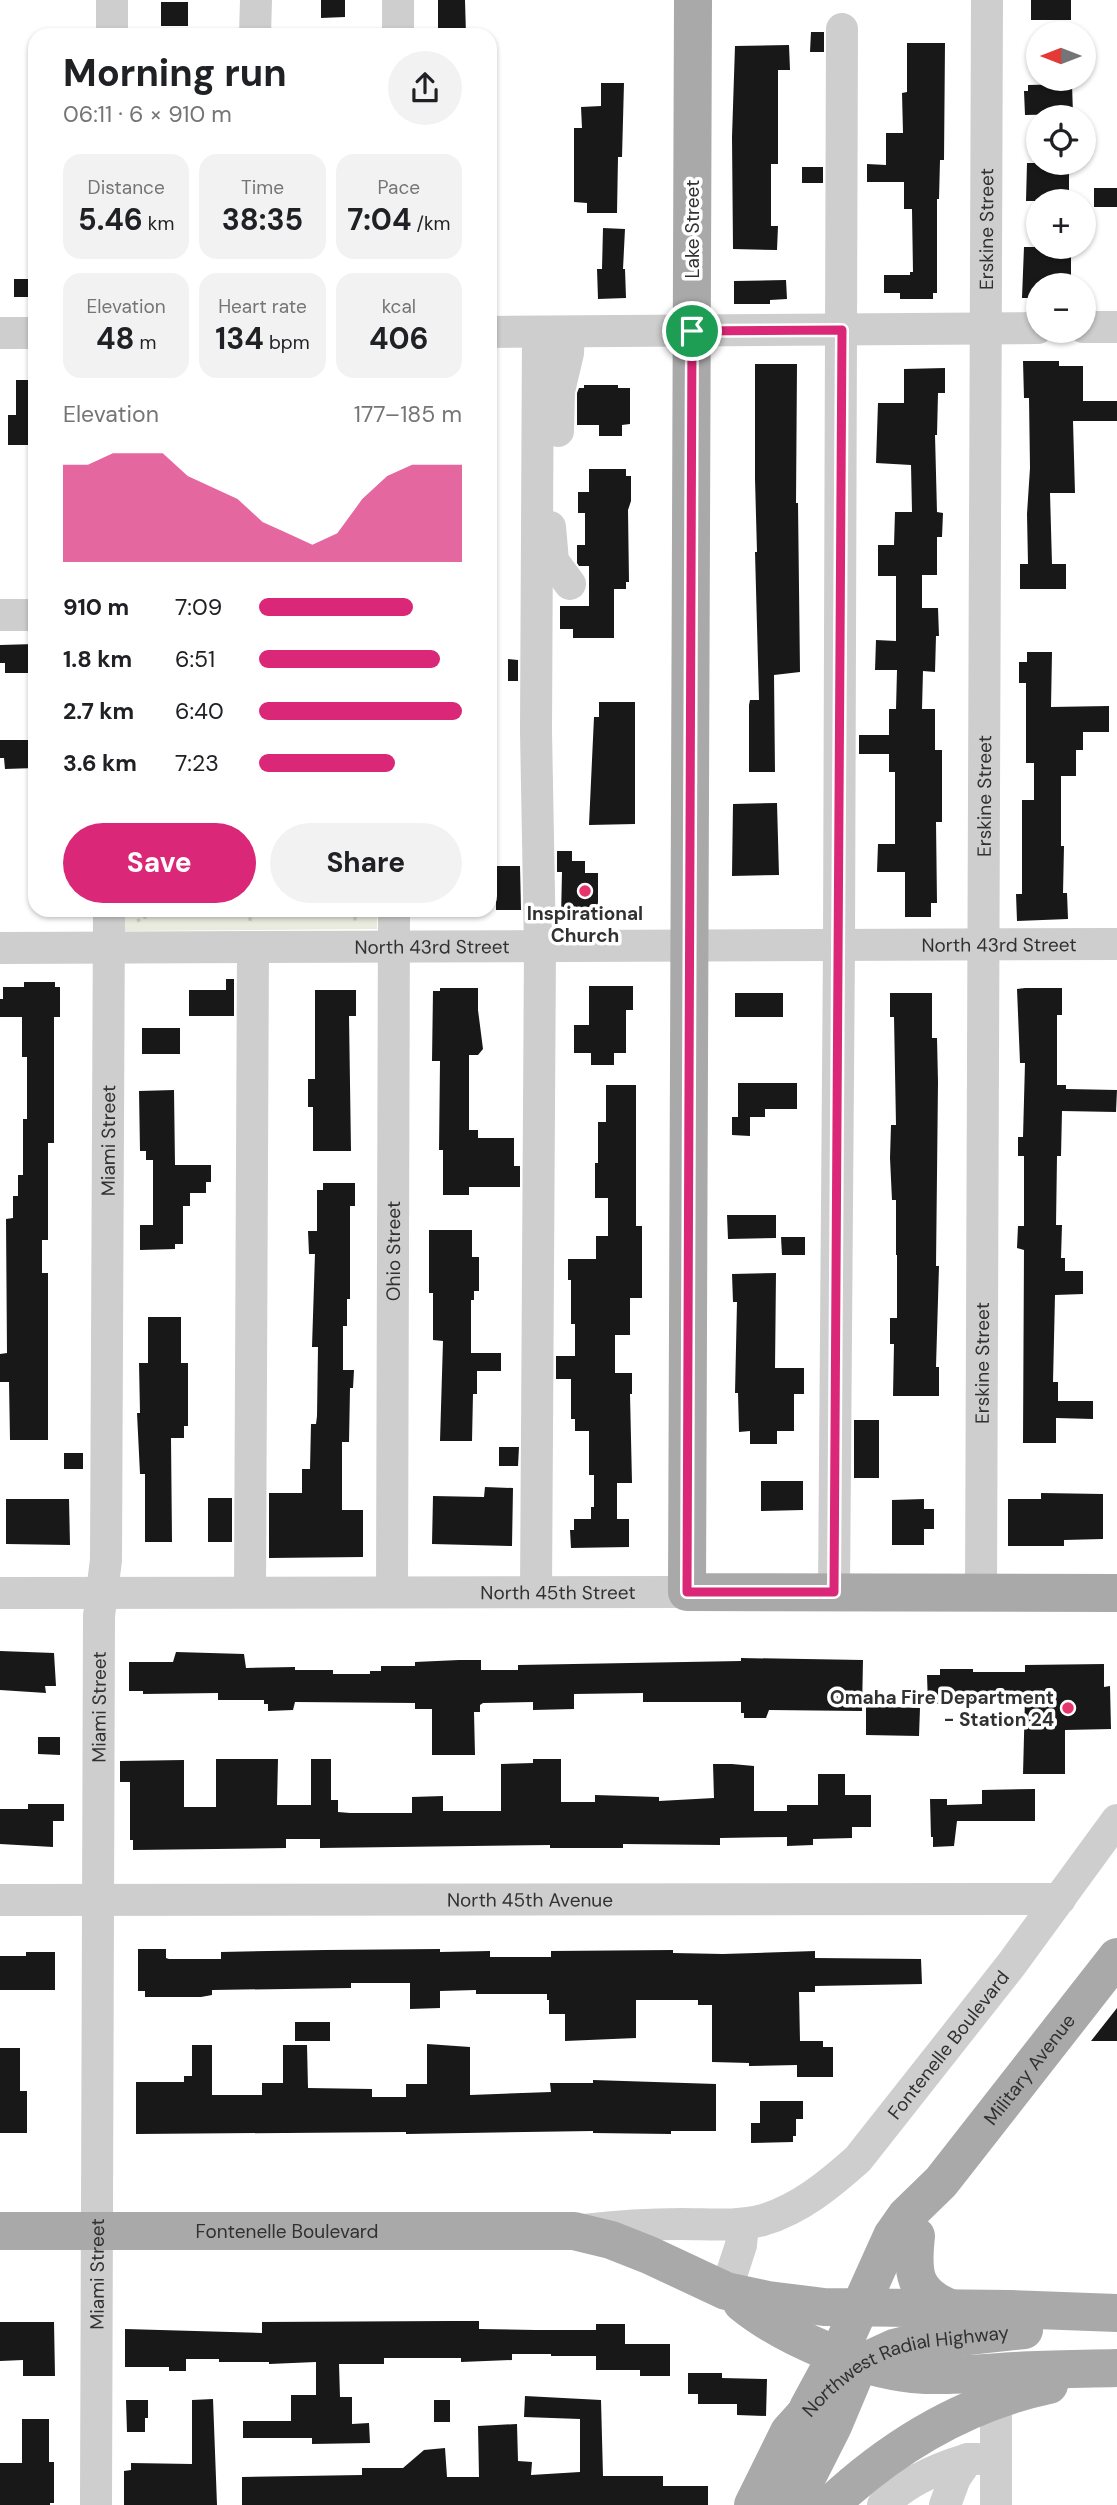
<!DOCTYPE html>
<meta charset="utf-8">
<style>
body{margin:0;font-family:"DM Sans",sans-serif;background:#f2f2f2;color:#202124;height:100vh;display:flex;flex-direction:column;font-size:26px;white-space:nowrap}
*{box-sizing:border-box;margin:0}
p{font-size:23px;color:#757577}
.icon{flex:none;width:38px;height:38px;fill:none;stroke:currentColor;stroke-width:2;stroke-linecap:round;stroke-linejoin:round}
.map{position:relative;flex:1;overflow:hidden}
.panel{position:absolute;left:28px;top:28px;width:469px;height:889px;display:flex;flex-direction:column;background:#fff;border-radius:21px;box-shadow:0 2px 5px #0004}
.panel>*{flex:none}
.needle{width:46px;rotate:270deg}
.buttons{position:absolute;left:1026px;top:21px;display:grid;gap:14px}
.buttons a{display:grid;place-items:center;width:70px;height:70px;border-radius:50%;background:#fff;box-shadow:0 2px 5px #0004;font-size:35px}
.pin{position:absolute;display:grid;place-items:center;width:60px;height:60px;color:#fff;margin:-30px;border:4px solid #fff;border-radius:50%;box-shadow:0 2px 7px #0007}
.round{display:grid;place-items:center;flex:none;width:74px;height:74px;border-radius:37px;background:#f2f2f2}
.headline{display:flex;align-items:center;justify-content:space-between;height:119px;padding:0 35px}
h1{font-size:38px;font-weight:700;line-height:52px}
.metrics{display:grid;grid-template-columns:repeat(3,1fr);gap:10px;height:119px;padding:7px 35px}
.metrics div{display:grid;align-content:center;border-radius:18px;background:#f2f2f2;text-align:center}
.metrics b{font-size:30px;font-weight:700}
.metrics small{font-size:19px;font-weight:400}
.metrics p{font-size:19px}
.chart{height:196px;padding:14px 35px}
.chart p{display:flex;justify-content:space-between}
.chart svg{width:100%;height:126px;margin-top:7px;fill:#db2777;opacity:.7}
.primary-button{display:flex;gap:14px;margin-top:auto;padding:14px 35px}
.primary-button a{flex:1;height:80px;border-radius:42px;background:#db2777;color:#fff;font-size:28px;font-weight:700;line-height:80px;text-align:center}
.primary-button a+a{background:#f2f2f2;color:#202124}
ul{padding:0 35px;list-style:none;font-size:23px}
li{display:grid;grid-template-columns:112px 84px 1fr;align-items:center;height:52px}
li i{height:18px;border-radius:9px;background:#db2777}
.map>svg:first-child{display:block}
.green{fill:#e8ebdd}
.building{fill:#181818}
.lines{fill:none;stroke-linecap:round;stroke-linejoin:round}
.path{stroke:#cecece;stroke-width:3.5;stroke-dasharray:3.5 3.5;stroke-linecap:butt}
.minor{stroke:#cecece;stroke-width:32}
.major{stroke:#a9a9a9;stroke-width:38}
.route-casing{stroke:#fff;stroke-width:14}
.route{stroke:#db2777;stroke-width:9}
.poi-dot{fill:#e6356d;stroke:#fff;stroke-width:2.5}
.labels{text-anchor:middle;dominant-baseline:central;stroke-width:7;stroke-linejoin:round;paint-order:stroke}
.street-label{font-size:19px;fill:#313131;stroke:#fff}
.poi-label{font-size:19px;font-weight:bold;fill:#313131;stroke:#fff}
</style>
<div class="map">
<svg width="1117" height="2505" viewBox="0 0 1117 2505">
<rect width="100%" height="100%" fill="#fff"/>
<polygon class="green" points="124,910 377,910 377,929 124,931"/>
<g class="building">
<polygon points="321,0 345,0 345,17 321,18"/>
<polygon points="438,0 465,0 466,35 438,35"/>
<rect x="1031" y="0" width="40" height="20"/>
<rect x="161" y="2" width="27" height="24"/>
<polygon points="811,32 824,32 824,52 810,52"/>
<polygon points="907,43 945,43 944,160 940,160 939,199 937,199 937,293 933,293 933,299 900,299 900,293 884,293 884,275 910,275 910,272 913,272 912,209 904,209 904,182 867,182 867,164 886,165 886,133 903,133 902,93 907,92"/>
<polygon points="789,45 790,70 778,70 778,164 771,164 771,226 778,226 777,250 733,249 732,137 735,46"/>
<polygon points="601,83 624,83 622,157 618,157 617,213 587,213 587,203 574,202 574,128 582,128 581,107 601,106"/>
<polygon points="1072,84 1073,114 1025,115 1024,91 1028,91 1028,85"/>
<polygon points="1027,163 1069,163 1069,201 1026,201"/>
<rect x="802" y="167" width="21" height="16"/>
<rect x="1094" y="188" width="23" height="19"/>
<polygon points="603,228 625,229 623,269 625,269 626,298 598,299 597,269 602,269"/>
<polygon points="1024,247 1071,247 1071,285 1038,285 1038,298 1022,298"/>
<rect x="14" y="279" width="21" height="18"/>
<polygon points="786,280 787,299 770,300 770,304 734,304 734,281"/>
<polygon points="1023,361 1059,361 1059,366 1083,366 1083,401 1117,401 1117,421 1073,421 1075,493 1050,493 1052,564 1066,564 1066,589 1020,589 1020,564 1028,564 1027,514 1030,468 1029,398 1024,398"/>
<polygon points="755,364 797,364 796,503 798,503 800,672 774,675 775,772 749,772 749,705 750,700 759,700 755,552 757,552 755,479"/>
<polygon points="945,368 945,393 938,393 937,435 935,435 937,512 943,513 942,537 937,537 937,575 922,575 922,608 938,608 939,636 936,636 935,672 923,671 922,709 935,709 935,750 942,750 942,822 936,822 937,903 931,903 931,917 905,917 905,872 877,872 878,844 895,844 895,772 889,772 889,754 859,754 859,735 889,735 889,709 896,709 897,670 875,670 876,640 896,641 896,576 878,576 878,545 894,545 895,512 912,512 911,465 876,463 878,403 904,403 904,369"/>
<polygon points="16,380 35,380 35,445 8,445 8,415 16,415"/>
<polygon points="584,385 618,385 618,388 630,388 630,424 622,425 622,436 599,436 599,425 577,425 577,393 579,388 584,388"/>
<polygon points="589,469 626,469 626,476 631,476 631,501 628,510 629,582 626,582 626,589 614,589 614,638 573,638 573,629 560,629 560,606 589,606 589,566 579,566 577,563 577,545 585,545 585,513 578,513 578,492 589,492"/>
<polygon points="35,644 35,673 5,673 5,663 0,663 0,645"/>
<polygon points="1027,652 1052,652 1051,707 1109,706 1109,732 1083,732 1083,750 1076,750 1076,776 1061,776 1061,846 1064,846 1063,893 1067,893 1068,919 1017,921 1016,894 1022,894 1022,800 1034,800 1034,763 1026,763 1026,683 1019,683 1019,662 1027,662"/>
<polygon points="508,659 518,660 518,681 508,681"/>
<polygon points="599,702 635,702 635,824 589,825 594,717 599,717"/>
<polygon points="0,740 35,740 35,768 5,769 4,758 0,758"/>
<polygon points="777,803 779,875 732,876 733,804"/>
<polygon points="557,851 572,851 572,861 585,861 585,873 598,873 598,918 561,918 562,872 557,872"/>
<polygon points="496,866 520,866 521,910 496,910"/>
<polygon points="226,979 234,979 234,1016 189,1016 189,990 226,990"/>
<polygon points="24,982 55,982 55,987 60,987 60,1017 54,1017 54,1143 48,1143 48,1240 42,1240 42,1273 48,1273 48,1440 10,1440 9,1382 0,1382 0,1354 7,1353 6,1219 13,1218 13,1196 18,1196 18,1175 23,1175 23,1119 27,1119 27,1057 22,1057 22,1017 0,1017 0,999 3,999 3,987 24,987"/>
<polygon points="589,986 633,986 633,1010 626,1010 626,1053 614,1053 614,1065 591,1065 591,1053 574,1053 574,1025 589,1025"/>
<polygon points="440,988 478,988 478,1010 483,1049 478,1055 469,1055 469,1130 478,1130 478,1138 514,1138 514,1166 520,1166 520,1187 469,1187 469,1195 443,1195 443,1150 439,1150 440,1061 432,1061 433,991 440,991"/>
<polygon points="1025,988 1062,988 1062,1015 1057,1015 1057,1085 1066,1085 1066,1089 1117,1090 1116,1112 1062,1111 1061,1156 1057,1156 1056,1225 1062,1225 1061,1258 1065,1258 1065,1271 1083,1271 1083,1294 1055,1295 1053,1382 1058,1382 1058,1401 1093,1401 1093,1419 1056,1418 1056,1443 1023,1443 1024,1250 1017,1248 1018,1226 1024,1226 1024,1156 1018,1156 1018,1137 1023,1137 1025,1063 1020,1063 1017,989"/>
<polygon points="315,990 356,990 356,1016 349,1016 351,1151 313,1151 313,1107 308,1107 308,1079 315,1079"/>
<rect x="735" y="993" width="48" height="24"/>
<polygon points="890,993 932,993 932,1038 937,1038 938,1082 936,1266 939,1266 936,1367 939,1367 939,1396 893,1396 894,1344 890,1344 890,1318 897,1318 897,1255 896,1255 896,1200 892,1200 890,1158 891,1125 896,1125 894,1017 890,1017"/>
<rect x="142" y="1028" width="38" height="26"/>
<polygon points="738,1083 797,1083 797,1109 765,1109 765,1117 750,1117 750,1136 732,1135 732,1117 738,1117"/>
<polygon points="606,1085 636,1085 636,1226 642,1226 642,1298 630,1298 630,1335 615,1335 615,1373 632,1373 632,1394 630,1394 632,1483 617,1483 617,1519 629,1519 629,1547 571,1548 570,1530 574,1530 574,1519 591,1519 591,1507 594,1507 594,1475 589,1475 589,1431 575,1431 575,1419 571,1419 571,1379 556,1379 556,1356 575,1356 575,1324 571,1324 571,1280 568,1280 568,1259 596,1259 596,1236 608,1236 608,1198 595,1198 595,1163 598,1163 598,1122 606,1122"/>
<polygon points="174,1090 175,1165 211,1165 211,1182 206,1182 206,1193 190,1193 190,1206 183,1206 183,1244 175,1244 175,1249 140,1250 140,1225 153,1225 153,1160 146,1160 146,1151 140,1151 139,1091"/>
<polygon points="323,1183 355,1183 355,1206 350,1206 350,1299 347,1299 347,1326 343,1326 343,1370 354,1370 353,1388 350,1388 349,1442 342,1442 342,1510 363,1510 363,1557 269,1558 269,1493 302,1493 302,1469 310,1469 311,1424 316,1424 317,1416 318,1347 312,1347 315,1254 309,1254 308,1231 317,1231 317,1190 323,1190"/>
<polygon points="727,1215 776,1215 776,1238 728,1239"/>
<polygon points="429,1230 472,1230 472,1257 479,1257 479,1291 474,1291 474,1300 471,1300 471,1353 501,1353 501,1371 477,1371 477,1394 473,1394 472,1441 440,1441 443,1341 433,1340 433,1293 429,1293"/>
<polygon points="781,1237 805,1237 805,1255 782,1255"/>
<polygon points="776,1273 775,1368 804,1368 804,1394 794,1394 794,1431 777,1431 777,1444 750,1444 750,1431 739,1432 738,1393 735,1393 737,1302 733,1302 732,1274"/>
<polygon points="148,1317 181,1317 181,1363 188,1363 188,1426 184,1426 184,1438 171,1438 172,1542 145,1542 145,1474 140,1474 137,1413 140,1413 139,1363 148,1363"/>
<rect x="854" y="1420" width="25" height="58"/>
<polygon points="499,1447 519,1447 518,1466 499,1466"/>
<rect x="64" y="1453" width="19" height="16"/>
<polygon points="761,1481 803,1481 803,1510 761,1511"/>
<polygon points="485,1487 513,1488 512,1546 432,1544 433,1496 484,1497"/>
<polygon points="1041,1493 1103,1494 1103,1539 1064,1540 1064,1546 1008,1546 1008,1499 1041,1499"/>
<rect x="208" y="1498" width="24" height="44"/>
<polygon points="6,1499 69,1499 70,1545 6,1544"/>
<polygon points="924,1499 924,1509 934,1509 934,1529 924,1529 924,1545 892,1545 892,1500"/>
<polygon points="0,1651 54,1653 56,1686 45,1686 46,1693 0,1690"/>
<polygon points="176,1652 244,1654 246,1668 295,1667 295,1670 333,1670 333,1674 370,1674 370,1671 381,1671 381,1666 415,1666 415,1662 459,1660 481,1660 481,1670 518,1670 518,1665 741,1661 741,1658 863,1660 862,1711 769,1710 766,1718 744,1718 744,1713 741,1713 741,1702 643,1702 643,1693 574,1694 574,1709 533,1710 533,1702 483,1703 480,1705 480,1712 474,1712 475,1755 432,1755 432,1709 415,1709 415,1703 295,1702 293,1710 268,1711 268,1704 264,1704 264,1700 218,1700 218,1693 143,1694 143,1691 129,1691 129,1662 173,1662"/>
<polygon points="1104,1664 1104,1687 1110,1686 1111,1729 1065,1730 1065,1774 1023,1774 1025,1698 973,1699 973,1703 928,1704 927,1675 940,1675 940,1669 973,1669 973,1672 1025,1672 1025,1665"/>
<polygon points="866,1706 920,1708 919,1736 866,1735"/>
<polygon points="38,1737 60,1737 60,1755 38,1754"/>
<polygon points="216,1759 278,1759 277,1805 311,1805 311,1759 331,1759 331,1800 338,1800 338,1812 350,1813 412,1813 412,1797 443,1796 443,1811 501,1811 501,1764 533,1763 533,1759 561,1759 561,1802 595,1802 595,1795 659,1797 659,1801 714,1798 713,1764 732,1764 754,1766 754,1811 787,1811 787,1805 818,1805 818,1774 845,1774 845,1795 871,1795 871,1827 852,1827 852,1838 813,1839 813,1845 787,1846 787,1837 720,1838 720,1845 623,1844 623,1848 550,1848 550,1845 320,1848 320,1839 286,1839 286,1848 133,1850 133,1840 130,1840 130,1782 120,1782 120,1761 184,1760 184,1807 216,1807"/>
<polygon points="1035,1789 1035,1821 957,1821 954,1846 933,1847 933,1837 931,1837 930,1799 947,1799 947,1805 982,1804 982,1790"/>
<polygon points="28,1804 64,1804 64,1821 53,1821 53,1847 0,1844 0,1809 28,1809"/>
<polygon points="138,1949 166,1949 166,1958 169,1959 221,1959 221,1952 325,1950 440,1949 440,1952 490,1951 490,1957 551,1957 551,1951 673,1950 673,1953 723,1954 815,1951 815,1958 921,1959 922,1984 815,1986 815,1992 799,1992 800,2041 823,2041 823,2047 833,2047 833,2077 797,2077 797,2065 749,2066 749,2063 712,2062 712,2005 698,2005 698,2000 636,2000 636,2038 565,2041 565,2014 549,2014 549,2000 547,2000 547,1994 476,1994 476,1990 440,1991 440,2008 410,2009 410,1983 351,1983 351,1988 212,1990 212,1995 201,1997 145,1997 145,1991 138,1991"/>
<polygon points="26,1952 55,1952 55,1990 0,1990 0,1956 26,1956"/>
<polygon points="1117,2008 1117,2041 1091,2041"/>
<rect x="295" y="2022" width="35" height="19"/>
<polygon points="427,2044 470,2047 470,2095 551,2092 550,2083 593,2083 593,2080 716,2084 716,2131 671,2131 671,2134 593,2133 593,2131 406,2134 406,2132 136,2134 136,2082 184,2082 184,2076 192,2076 192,2045 212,2045 212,2095 262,2095 262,2083 283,2083 283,2045 307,2045 308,2088 372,2089 372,2097 406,2097 406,2084 427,2084"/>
<polygon points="0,2048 20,2048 20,2091 27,2091 27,2133 0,2133"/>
<polygon points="760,2101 803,2101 803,2119 796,2119 796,2136 793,2136 793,2142 751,2143 751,2123 760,2123"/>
<polygon points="450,2321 479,2321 479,2329 536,2330 596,2330 596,2324 625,2324 625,2344 670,2344 670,2376 640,2376 640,2370 596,2370 596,2356 551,2356 551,2354 512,2354 512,2360 461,2362 461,2358 384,2358 384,2364 339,2364 340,2397 352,2397 352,2424 369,2423 370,2443 312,2444 312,2438 243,2438 243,2421 291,2421 291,2395 316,2395 316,2362 269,2364 269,2362 219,2362 219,2359 186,2359 186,2371 169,2371 169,2367 125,2367 125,2329 262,2333 262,2322"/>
<polygon points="0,2322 54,2322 55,2376 23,2376 23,2360 0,2361"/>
<polygon points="688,2373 722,2373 722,2378 767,2379 766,2416 737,2415 737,2404 698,2404 698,2394 688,2394"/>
<polygon points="525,2396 601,2400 603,2476 663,2476 663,2486 708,2486 708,2505 242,2505 242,2477 362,2475 362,2468 403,2468 424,2450 445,2448 447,2477 479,2477 478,2426 517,2424 518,2461 532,2462 531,2475 580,2472 580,2419 524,2417"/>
<polygon points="213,2399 217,2505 124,2505 124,2471 131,2470 131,2463 192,2464 192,2400"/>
<polygon points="126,2400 148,2400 148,2418 145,2418 145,2432 127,2432"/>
<rect x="434" y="2400" width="16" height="22"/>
<polygon points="22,2419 49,2419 49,2462 54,2462 54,2503 50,2503 50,2505 0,2505 0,2463 22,2463"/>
</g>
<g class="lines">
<g class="path">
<polyline points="355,910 355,921"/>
<polyline points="137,921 160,910"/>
<polyline points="250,921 251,910"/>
</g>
<g class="minor">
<polyline points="112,35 112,0"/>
<polyline points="255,35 256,0"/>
<polyline points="398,35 398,0"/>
<polyline points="1083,327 1117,327"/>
<polyline points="490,332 1038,328"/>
<polyline points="0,333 35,333"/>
<polyline points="558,431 559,391 568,353 569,332"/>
<polyline points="550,527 553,561 570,584"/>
<polyline points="0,615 35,615"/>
<path id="s1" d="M0 948 1117 944"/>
<polyline points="250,1592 253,947"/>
<path id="s2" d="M392 1592 394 910"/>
<polyline points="536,1592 540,947 536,731 538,332"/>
<polyline points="834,1592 839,945 842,29"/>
<path id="s3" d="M981 1592 987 0"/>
<path id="s4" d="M0 1593 687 1592"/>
<path id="s5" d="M0 1900 1060 1899"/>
<path id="s6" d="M584 2230C617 2226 649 2224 682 2224 708 2224 737 2227 763 2220 800 2209 830 2184 858 2159L1011 1965 1117 1820"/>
<polyline points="726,2291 741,2245 743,2224"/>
<polyline points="996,2399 996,2505"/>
<path id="s7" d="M96 2505 99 1616 106 1560 109 910"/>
<path d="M883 2505C905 2482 938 2468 968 2459"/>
<polyline points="945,2505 955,2478 968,2459 977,2459"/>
</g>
<g class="major">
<polyline points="693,0 687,1592 1117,1593"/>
<path id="s8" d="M0 2231H574L611 2240 649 2255 726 2291 768 2300 824 2307 1010 2309 1117 2313"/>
<path d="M916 2236C912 2273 913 2293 950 2308"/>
<path d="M742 2303C785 2338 858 2368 913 2374 947 2377 982 2373 1015 2371 1049 2369 1083 2369 1117 2368"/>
<path id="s9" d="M808 2408 846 2338 892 2236 906 2216 941 2182 1117 1957"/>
<path id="s10" d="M753 2505 789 2432 824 2393 859 2364 894 2348 922 2341 1024 2330"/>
<polyline points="793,2505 833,2426 857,2369"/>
<path d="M830 2505C893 2446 964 2403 1049 2385"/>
</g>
</g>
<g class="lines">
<g class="route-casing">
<polygon id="route" points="842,330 834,1592 687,1592 692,331"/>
</g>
<use href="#route" class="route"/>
</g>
<g class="poi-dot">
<circle cx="585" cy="891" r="7"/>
<circle cx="1068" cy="1708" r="7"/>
</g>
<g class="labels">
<g class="street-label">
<text transform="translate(692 229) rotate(-90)">Lake Street</text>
<text stroke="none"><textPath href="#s3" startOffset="1363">Erskine Street</textPath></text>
<text stroke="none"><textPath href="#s3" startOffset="796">Erskine Street</textPath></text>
<text stroke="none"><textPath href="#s1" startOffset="999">North 43rd Street</textPath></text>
<text stroke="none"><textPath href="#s1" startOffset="432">North 43rd Street</textPath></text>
<text stroke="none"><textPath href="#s7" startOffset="1365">Miami Street</textPath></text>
<text stroke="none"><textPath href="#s2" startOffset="341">Ohio Street</textPath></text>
<text stroke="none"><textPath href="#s3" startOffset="229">Erskine Street</textPath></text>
<text stroke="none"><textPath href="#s4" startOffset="558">North 45th Street</textPath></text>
<text stroke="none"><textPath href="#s7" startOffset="798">Miami Street</textPath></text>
<text stroke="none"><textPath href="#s5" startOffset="530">North 45th Avenue</textPath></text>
<text stroke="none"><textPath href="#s6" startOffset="439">Fontenelle Boulevard</textPath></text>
<text stroke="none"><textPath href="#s9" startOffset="408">Military Avenue</textPath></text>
<text stroke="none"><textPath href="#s8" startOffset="287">Fontenelle Boulevard</textPath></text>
<text stroke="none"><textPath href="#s7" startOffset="231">Miami Street</textPath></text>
<text stroke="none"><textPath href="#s10" startOffset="220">Northwest Radial Highway</textPath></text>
</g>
<g class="poi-label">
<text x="585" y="913">Inspirational<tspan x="585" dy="22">Church</tspan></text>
<text x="1054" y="1697" text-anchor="end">Omaha Fire Department<tspan x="1054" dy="22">- Station 24</tspan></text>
</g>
</g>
</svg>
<div class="buttons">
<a><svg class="needle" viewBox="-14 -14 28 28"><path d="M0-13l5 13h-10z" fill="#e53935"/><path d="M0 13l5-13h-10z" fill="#757577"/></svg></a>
<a><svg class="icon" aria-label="locate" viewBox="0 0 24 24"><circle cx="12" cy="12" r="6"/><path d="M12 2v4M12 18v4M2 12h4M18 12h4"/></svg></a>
<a>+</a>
<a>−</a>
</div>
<div class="pin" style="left:692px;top:331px;background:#1e9e55"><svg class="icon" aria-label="arrive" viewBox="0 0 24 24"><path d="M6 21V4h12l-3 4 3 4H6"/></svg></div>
<section class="panel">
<div class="headline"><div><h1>Morning run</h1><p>06:11 · 6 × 910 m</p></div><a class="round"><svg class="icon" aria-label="share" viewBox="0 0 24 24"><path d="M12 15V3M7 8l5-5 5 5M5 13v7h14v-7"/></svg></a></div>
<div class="metrics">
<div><p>Distance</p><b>5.46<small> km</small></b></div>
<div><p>Time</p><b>38:35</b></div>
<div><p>Pace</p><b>7:04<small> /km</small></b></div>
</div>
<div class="metrics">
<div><p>Elevation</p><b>48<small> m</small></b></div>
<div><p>Heart rate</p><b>134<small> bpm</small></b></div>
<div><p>kcal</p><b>406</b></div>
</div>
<div class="chart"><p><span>Elevation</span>177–185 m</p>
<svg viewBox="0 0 160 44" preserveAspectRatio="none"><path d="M0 44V10L10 10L20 6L30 6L40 6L50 14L60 18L70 22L80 30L90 34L100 38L110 34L120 22L130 14L140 10L150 10L160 10V44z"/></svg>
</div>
<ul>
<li><b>910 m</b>7:09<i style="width:76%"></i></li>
<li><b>1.8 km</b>6:51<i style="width:89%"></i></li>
<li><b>2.7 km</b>6:40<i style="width:100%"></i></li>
<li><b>3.6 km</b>7:23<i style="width:67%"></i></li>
</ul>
<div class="primary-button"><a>Save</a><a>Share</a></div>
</section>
</div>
